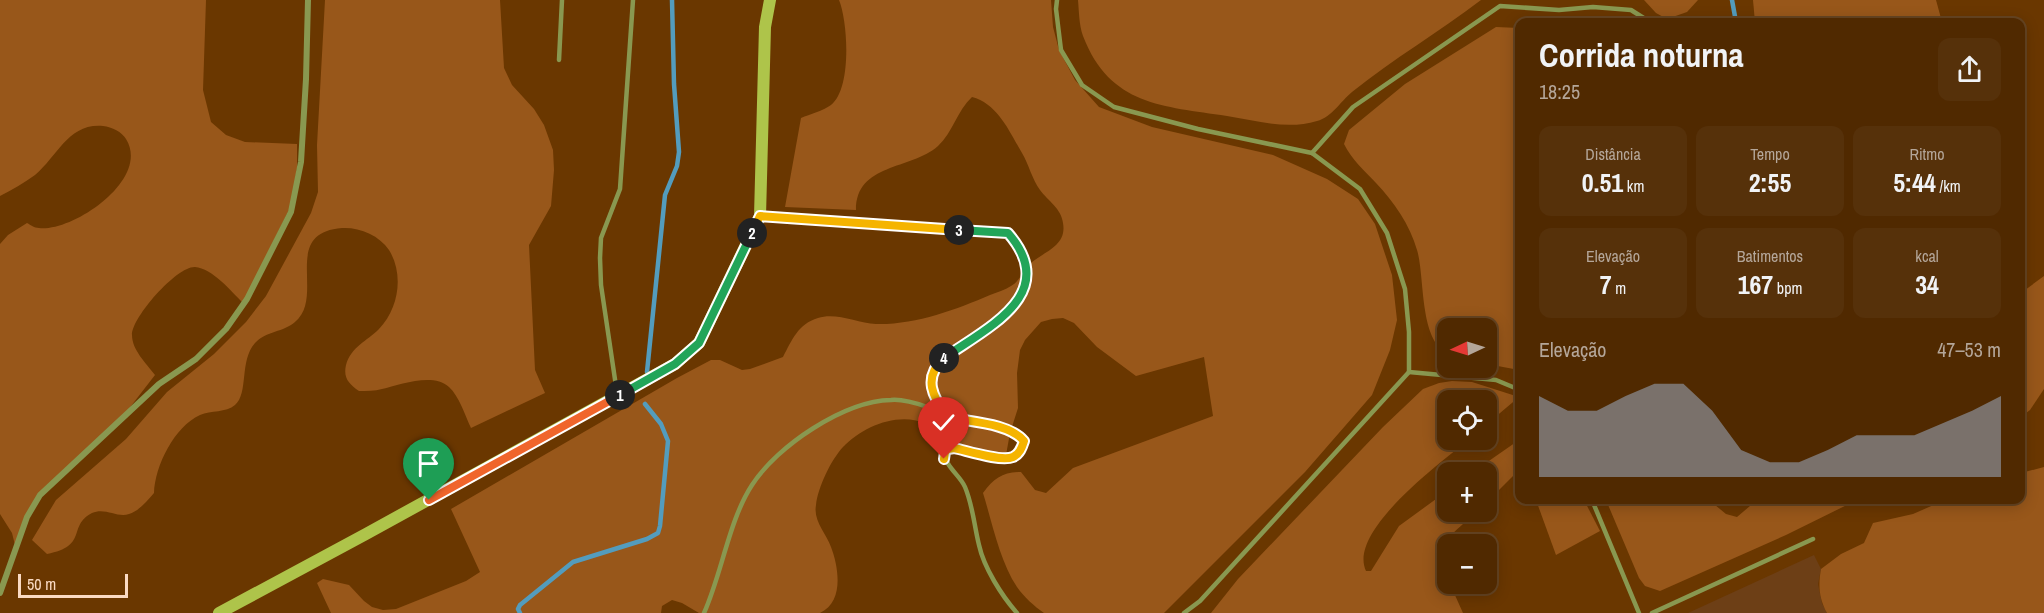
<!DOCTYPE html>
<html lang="pt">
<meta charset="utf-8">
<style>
body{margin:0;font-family:"Archivo Narrow",sans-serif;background:#56310a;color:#f1f3f6;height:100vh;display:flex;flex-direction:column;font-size:22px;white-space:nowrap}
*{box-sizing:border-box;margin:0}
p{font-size:20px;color:#b4a699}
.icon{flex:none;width:33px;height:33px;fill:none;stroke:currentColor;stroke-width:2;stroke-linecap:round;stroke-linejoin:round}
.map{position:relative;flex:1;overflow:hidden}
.panel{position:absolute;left:1515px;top:18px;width:510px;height:486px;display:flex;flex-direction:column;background:#502900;border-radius:12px;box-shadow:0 3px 15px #0003,0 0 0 2px #674522}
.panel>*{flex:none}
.needle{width:39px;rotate:266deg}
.fabs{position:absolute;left:1437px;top:318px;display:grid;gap:12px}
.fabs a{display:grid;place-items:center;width:60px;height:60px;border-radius:12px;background:#502900;box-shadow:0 3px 15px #0003,0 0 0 2px #674522;font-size:30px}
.scale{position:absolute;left:18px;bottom:15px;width:110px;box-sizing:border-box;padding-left:6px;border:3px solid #fadac3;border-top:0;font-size:16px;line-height:21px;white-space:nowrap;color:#fadac3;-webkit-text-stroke:4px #6a3700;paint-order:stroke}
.pin{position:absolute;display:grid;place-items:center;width:51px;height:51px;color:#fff;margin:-62px -26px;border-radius:50% 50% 50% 0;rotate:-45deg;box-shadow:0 0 6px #0007}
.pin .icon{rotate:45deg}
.km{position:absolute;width:30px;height:30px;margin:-15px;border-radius:50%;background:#222;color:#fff;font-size:16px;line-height:30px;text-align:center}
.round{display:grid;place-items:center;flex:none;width:63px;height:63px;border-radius:12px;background:#56310a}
.summary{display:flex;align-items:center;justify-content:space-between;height:102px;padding:0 24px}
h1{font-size:33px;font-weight:700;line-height:45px}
.metrics{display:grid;grid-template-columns:repeat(3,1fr);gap:9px;height:102px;padding:6px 24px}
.metrics div{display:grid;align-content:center;border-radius:12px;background:#56310a;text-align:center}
.metrics b{font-size:26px;font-weight:700}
.metrics small{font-size:16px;font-weight:400}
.metrics p{font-size:16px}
.chart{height:168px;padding:12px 24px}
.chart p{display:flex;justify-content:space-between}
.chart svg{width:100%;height:108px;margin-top:6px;fill:#8c9099;opacity:.7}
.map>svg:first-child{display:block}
.built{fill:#6d3f16}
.green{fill:#98571a}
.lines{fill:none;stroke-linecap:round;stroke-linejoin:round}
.stream{stroke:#539cbd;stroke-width:4.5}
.lane{stroke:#899850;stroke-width:4.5}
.street{stroke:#899850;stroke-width:6}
.secondary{stroke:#aec44a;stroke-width:12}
.split-1-casing{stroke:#fff;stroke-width:12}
.split-2-casing{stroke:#fff;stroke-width:12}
.split-3-casing{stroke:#fff;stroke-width:12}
.split-4-casing{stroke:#fff;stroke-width:12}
.split-5-casing{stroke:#fff;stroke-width:12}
.split-1{stroke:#f0652b;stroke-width:8}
.split-2{stroke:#22a559;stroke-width:8}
.split-3{stroke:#f5b400;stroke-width:8}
.split-4{stroke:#22a559;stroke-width:8}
.split-5{stroke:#f5b400;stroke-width:8}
</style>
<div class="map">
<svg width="2044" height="613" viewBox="0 0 2044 613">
<rect width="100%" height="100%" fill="#6a3700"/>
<polygon class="built" points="1814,555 1821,569 1818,584 1822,603 1827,613 1688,613"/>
<g class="green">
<path d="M0 0H206L203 90 211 122 226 135 245 142 297 144V168L291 206 243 303C232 292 212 268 195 267 177 266 132 317 132 335 132 350 146 363 155 375L114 428 40 493 15 545 12 533 0 514V244L8 235 27 223C31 225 34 228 39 228 73 232 151 179 126 139 122 132 112 127 103 126 68 123 58 156 35 175 24 183 12 190 0 196Z"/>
<path d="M325 0H500L504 68 512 85 534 109 544 125 553 150 554 170 551 206 529 245 535 370 545 393 471 428C465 415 459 396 449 387 433 372 399 385 382 389 375 391 366 391 359 391 349 384 343 378 346 365 351 347 367 341 379 329 399 308 404 274 389 250 379 235 359 227 342 228 280 233 326 296 295 322 284 332 266 331 255 343 239 361 249 393 235 405 226 413 211 410 200 415 174 427 155 466 154 493 147 501 139 511 129 514 117 518 105 507 92 513 67 526 89 546 47 554L32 540 56 500 126 439 167 392 214 354 246 322 266 296 311 213 318 192 317 145Z"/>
<path d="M839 0H1051L1053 27 1059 50 1075 80 1099 107 1152 127 1273 155 1327 179 1358 199 1375 224 1392 275 1397 320 1390 350 1372 395 1305 472 1164 613H1044C1034 606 1024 597 1017 587 1000 562 992 522 983 493 994 478 1003 472 1021 472L1035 490 1046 493 1073 468 1213 416 1204 357 1136 376 1097 347 1074 323 1063 318 1052 319 1041 322 1025 340 1020 350 1017 373 1018 408 1010 433 1006 455C975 461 953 436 927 424 899 411 863 426 843 447 831 460 818 487 816 505 813 521 826 533 831 547 839 568 844 602 820 613H699L682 603 672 600 662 606 661 613H331L317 583 323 579 349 585 364 601 372 607 383 610 396 609 466 581 480 572 451 509 677 378 711 360H720L742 370 750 369 783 357C792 340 798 324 818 318 836 312 857 323 876 324 915 325 955 310 990 295 997 292 1005 290 1011 286 1020 281 1024 269 1032 262 1046 251 1067 245 1063 223 1061 208 1048 201 1040 190 1032 179 1029 165 1022 153 1009 131 998 104 972 97 957 111 953 132 938 146 911 170 856 163 856 210L785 207 801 118C810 114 823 111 831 105 852 89 848 22 839 0Z"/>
<path d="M1078 0H1481C1439 32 1393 59 1352 92 1340 102 1332 117 1317 121 1288 130 1257 121 1227 116 1163 106 1110 106 1083 36 1079 25 1079 11 1078 0Z"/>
<polygon points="1644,0 1698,0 1687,12 1667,19 1656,13"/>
<polygon points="1753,0 1936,0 1942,22 1755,22"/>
<path d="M1496 27 1519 28V370L1487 364 1486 328H1448L1447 353C1419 340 1425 276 1417 250 1410 225 1394 202 1376 183 1364 170 1352 160 1344 144L1349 130 1405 84Z"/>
<polygon points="2044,276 2044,389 2030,410 2021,417 2021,293"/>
<path d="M1452 381 1472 382 1519 397 1487 424 1486 400H1448V440H1468C1442 462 1347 531 1366 571H1371L1399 526 1447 491 1448 512H1477C1467 521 1438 543 1439 556 1440 565 1448 573 1448 584H1450L1463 613H1211L1238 579 1383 427 1423 389 1439 383Z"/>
<polygon points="1519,440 1519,473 1517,472 1487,502 1486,472 1473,472"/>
<path d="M2044 467V613H1827C1819 598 1818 586 1821 569L1841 554 1864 543 1873 523 1913 514 1945 500H2020L2021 473Z"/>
<polygon points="1536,500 1584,500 1600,531 1556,555"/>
<polygon points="1606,500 1709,500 1726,514 1737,517 1757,500 1857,500 1786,535 1660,591 1645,586 1639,578"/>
</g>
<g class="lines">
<g class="stream">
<polyline points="1732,0 1736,22"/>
<polyline points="647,372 665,195 677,166 679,152 674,84 672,0"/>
<polyline points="520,613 518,609 520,605 573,562 647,539 658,533 660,526 668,441 661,424 645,404"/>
</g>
<g class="lane">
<polyline points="1057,0 1056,9 1061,50 1082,85 1114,107 1198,129 1312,153 1360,189 1387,233 1405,289 1409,332 1409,372 1496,380 1520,390"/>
<polyline points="559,60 562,0"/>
<polyline points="1312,153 1353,107 1500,6 1559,10 1593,7 1631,10 1650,22"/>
<polyline points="617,393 601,285 600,258 601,238 620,189 633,0"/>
<path d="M946 415C940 407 931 398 931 387 932 350 986 334 1009 312 1017 305 1022 294 1024 284 1029 263 1021 248 1008 233"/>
<polyline points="1592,500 1639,613"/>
<path d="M704 613C722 573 729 520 752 485 777 446 844 401 891 400 901 399 917 403 927 407 934 410 940 415 947 417 971 426 1006 420 1024 441 1022 447 1020 454 1013 457 1001 462 968 451 954 448L948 449 945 452C944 466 960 475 965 487 973 506 974 525 979 545 984 568 1002 596 1017 613"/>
<polyline points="1184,613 1200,601 1409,372"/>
<polyline points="1652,613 1813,539"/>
</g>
<g class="street">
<polyline points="760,216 1008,233"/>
<polyline points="0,593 27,517 40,495 159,384 196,359 226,329 247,299 291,212 301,162 306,79 308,0"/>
</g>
<polyline class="secondary" points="219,613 366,534 675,364 699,343 760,216 765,27 770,0"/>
</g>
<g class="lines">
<g class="split-1-casing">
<polyline id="split-1" points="429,500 620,395"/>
</g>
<g class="split-2-casing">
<polyline id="split-2" points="620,395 675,364 699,343 752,233"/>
</g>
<g class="split-3-casing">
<polyline id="split-3" points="752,233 760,216 959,230"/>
</g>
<g class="split-4-casing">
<path id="split-4" d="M944 358C988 327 1061 294 1008 233L959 230"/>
</g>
<g class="split-5-casing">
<path id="split-5" d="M944 358C922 378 933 397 947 417 970 422 1009 423 1024 441 1022 447 1020 454 1013 457 1001 462 968 451 954 448L948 449 945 452 944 459"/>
</g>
<use href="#split-1" class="split-1"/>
<use href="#split-2" class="split-2"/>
<use href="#split-3" class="split-3"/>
<use href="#split-4" class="split-4"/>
<use href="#split-5" class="split-5"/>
</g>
</svg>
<div class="fabs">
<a><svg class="needle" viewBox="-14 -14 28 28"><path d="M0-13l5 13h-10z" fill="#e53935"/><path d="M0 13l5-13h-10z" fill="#b4a699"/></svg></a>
<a><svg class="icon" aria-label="locate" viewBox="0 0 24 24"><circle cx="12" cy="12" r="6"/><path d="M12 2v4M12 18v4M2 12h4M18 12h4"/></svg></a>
<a>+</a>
<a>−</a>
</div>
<div class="scale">50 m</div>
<div class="pin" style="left:429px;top:500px;background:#1e9e55"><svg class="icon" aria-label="arrive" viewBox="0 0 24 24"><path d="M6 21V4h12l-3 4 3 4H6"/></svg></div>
<div class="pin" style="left:944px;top:459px;background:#d93025"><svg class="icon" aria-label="check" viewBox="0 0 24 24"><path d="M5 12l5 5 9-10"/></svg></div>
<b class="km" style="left:620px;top:395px">1</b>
<b class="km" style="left:752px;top:233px">2</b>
<b class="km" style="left:959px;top:230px">3</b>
<b class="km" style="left:944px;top:358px">4</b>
<section class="panel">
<div class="summary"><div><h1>Corrida noturna</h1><p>18:25</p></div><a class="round"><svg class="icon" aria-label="share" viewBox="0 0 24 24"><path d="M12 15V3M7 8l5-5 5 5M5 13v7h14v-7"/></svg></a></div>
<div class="metrics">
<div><p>Distância</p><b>0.51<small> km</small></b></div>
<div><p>Tempo</p><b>2:55</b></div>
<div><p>Ritmo</p><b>5:44<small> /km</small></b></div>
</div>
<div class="metrics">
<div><p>Elevação</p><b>7<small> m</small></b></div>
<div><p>Batimentos</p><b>167<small> bpm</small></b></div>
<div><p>kcal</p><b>34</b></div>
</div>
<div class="chart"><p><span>Elevação</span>47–53 m</p>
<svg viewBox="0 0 160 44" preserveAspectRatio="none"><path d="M0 44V11L10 17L20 17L30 11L40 6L50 6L60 17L70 33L80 38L90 38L100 33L110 27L120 27L130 27L140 22L150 17L160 11V44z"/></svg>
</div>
</section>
</div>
